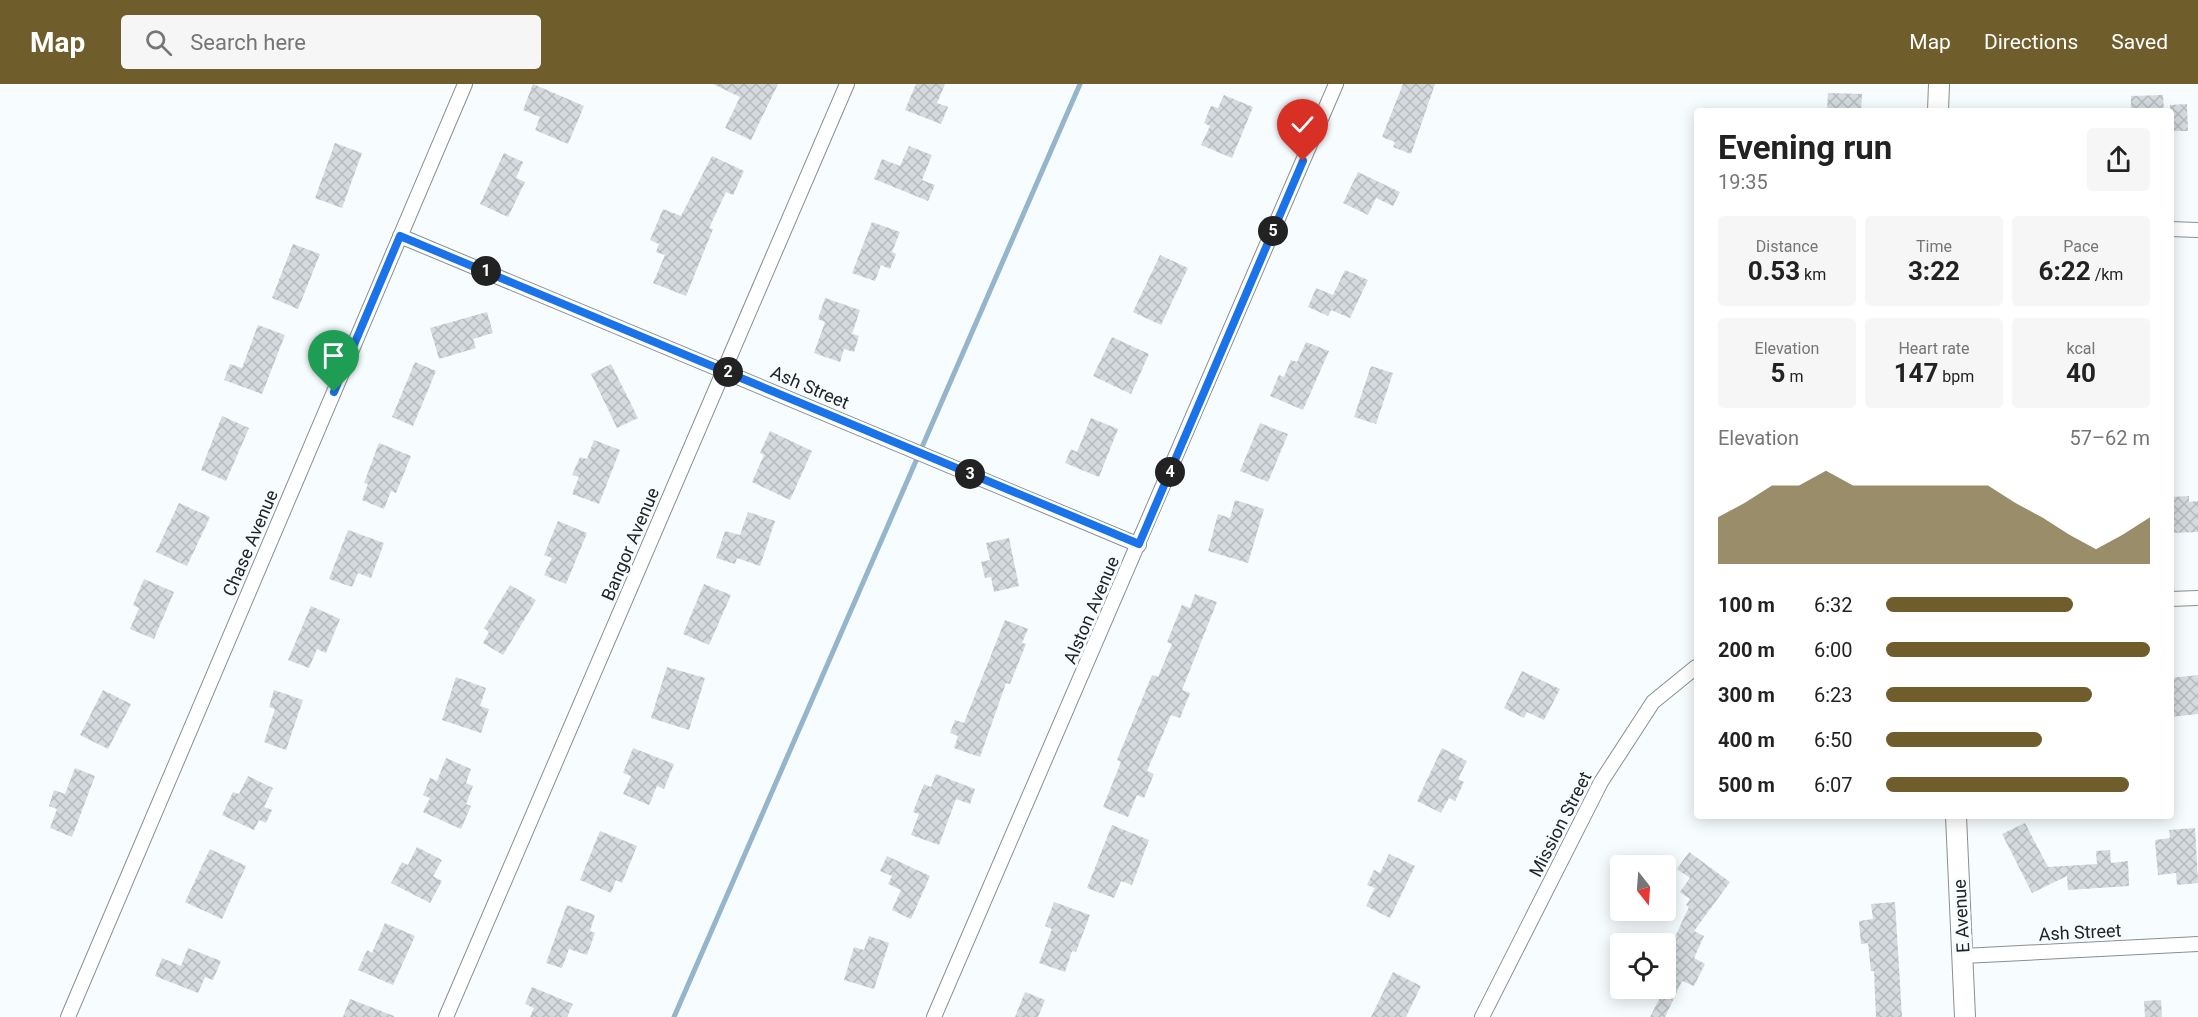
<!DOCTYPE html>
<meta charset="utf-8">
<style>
body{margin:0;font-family:Roboto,sans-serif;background:#f6f6f6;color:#222;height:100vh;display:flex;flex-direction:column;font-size:22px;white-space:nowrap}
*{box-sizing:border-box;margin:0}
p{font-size:20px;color:#767676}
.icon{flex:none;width:33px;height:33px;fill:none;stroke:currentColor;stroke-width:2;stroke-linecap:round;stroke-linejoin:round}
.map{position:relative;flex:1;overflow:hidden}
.side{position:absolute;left:1694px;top:24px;width:480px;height:711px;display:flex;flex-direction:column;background:#fff;border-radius:6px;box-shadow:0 3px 15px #0003}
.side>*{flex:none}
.needle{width:39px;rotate:163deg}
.tools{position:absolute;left:1610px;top:771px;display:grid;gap:12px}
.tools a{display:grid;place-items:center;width:66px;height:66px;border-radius:6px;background:#fff;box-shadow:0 3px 15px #0003;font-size:30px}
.pin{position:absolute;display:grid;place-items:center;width:51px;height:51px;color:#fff;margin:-62px -26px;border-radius:50% 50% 50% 0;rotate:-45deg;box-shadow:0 0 6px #0007}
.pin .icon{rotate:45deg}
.km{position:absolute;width:30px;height:30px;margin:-15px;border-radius:50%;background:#222;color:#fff;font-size:16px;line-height:30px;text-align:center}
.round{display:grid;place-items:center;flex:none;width:63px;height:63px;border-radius:6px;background:#f6f6f6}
.summary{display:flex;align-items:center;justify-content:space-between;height:102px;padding:0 24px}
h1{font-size:33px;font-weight:700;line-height:45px}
.figures{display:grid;grid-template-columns:repeat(3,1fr);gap:9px;height:102px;padding:6px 24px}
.figures div{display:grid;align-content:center;border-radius:6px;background:#f6f6f6;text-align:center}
.figures b{font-size:26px;font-weight:700}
.figures small{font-size:16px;font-weight:400}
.figures p{font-size:16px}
.chart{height:168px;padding:12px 24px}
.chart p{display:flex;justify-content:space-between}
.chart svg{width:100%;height:108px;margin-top:6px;fill:#705d2c;opacity:.7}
ul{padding:0 24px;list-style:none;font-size:20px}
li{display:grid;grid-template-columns:96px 72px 1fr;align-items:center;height:45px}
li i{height:15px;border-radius:8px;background:#705d2c}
header{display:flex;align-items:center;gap:36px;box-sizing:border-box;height:84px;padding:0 30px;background:#705d2c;color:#fff}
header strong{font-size:28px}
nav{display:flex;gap:33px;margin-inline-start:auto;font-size:21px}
.search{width:420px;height:54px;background:#f6f6f6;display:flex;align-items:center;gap:15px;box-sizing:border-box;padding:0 21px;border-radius:6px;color:#767676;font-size:22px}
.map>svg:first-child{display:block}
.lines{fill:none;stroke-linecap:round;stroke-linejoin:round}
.stream{stroke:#95b5cb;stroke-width:5}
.building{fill:url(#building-cross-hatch)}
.street-casing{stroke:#898f92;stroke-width:16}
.secondary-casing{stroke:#898f92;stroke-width:22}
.street{stroke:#fff;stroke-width:14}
.secondary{stroke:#fff;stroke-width:20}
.route-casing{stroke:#fff;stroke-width:12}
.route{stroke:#1a73e8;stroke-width:8}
.labels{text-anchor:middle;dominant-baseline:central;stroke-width:6;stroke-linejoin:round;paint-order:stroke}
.street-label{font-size:18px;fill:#222425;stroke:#f7fcff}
</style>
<header>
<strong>Map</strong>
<div class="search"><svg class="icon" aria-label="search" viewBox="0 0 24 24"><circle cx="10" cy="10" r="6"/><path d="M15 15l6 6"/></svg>Search here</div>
<nav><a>Map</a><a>Directions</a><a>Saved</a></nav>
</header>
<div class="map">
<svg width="2198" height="933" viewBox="0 0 2198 933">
<defs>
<pattern id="building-cross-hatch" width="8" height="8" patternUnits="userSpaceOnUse" patternTransform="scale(1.5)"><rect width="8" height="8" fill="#d4dade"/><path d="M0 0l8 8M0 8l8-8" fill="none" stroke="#b6bbbe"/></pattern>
</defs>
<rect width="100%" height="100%" fill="#f7fcff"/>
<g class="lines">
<polyline class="stream" points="674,933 1080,0"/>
</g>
<g class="building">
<polygon points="533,0 584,22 568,60 535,46 540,33 523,26"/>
<polygon points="713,0 778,0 751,56 725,44 740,13"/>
<polygon points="916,0 945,0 937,19 948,23 941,40 905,26"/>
<polygon points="1403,0 1435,0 1411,70 1393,63 1395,58 1382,53"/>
<polygon points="1828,9 1862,10 1861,27 1827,27"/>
<polygon points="1224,11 1253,23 1232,74 1201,61 1210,42 1204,39 1211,22 1218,24"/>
<polygon points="2163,11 2164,27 2131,27 2131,12"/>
<polygon points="2187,20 2188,47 2170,47 2170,21"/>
<polygon points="335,59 362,69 342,124 315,114"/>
<polygon points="909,62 932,71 922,96 935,101 928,117 874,95 882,75 900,82"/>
<polygon points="504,69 523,78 516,94 525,98 508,133 480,120"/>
<polygon points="712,72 744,87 733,111 726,108 709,144 713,145 686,212 653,199 665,171 656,168 659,160 650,156 663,125 681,132"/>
<polygon points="1358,88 1400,108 1393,122 1376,114 1368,131 1343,119"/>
<polygon points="872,138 900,148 892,168 896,170 890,185 881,181 875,197 852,189"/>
<polygon points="293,160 320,170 298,225 272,214"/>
<polygon points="1160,171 1188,184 1161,241 1133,228"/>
<polygon points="1345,186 1368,196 1350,234 1331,226 1328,232 1308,223 1316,204 1333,211"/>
<polygon points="825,214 860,226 852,250 859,252 854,268 844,265 840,278 814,269 825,238 818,235"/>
<polygon points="487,228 493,249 473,255 476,264 439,275 430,244"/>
<polygon points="258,241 285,251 262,310 224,296 230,280 242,284"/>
<polygon points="1112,253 1149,270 1131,310 1093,292"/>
<polygon points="1306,258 1329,267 1303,326 1270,312 1279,291 1284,293 1291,276 1297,278"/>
<polygon points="415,278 436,287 413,342 392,333"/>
<polygon points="611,280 638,334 617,344 591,290"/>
<polygon points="1371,282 1393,289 1376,340 1354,333"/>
<polygon points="222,332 249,344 226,397 201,386"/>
<polygon points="1091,334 1118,345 1099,393 1065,379 1071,365 1077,368"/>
<polygon points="1260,339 1288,350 1268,398 1240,387"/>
<polygon points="770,347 812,367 790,416 752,398 764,371 760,369"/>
<polygon points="594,356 620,366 599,420 572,410 579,393 572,391 580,373 587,375"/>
<polygon points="379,359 411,372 396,409 391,407 384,425 362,416 368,400 364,399"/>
<polygon points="2189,412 2189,418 2198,417 2198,448 2170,449 2172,413"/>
<polygon points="1235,416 1264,425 1248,479 1208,467 1218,430 1230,434"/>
<polygon points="179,419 210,433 187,482 156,468"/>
<polygon points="748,428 775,437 760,482 737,474 735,480 716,474 725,447 740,451"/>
<polygon points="558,437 587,449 566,500 544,491 552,474 544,471"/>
<polygon points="348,446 384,459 371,494 358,489 352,503 329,495"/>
<polygon points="1009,454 1019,502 994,508 991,493 985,494 981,478 990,476 986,459"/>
<polygon points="144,495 174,508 154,555 130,545 139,524 133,521"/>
<polygon points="704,500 731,511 709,561 683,550"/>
<polygon points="510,501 536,516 503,571 483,559 489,548 484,544"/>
<polygon points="1195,510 1217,518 1182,606 1190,609 1180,634 1171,631 1147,687 1154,690 1144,714 1137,711 1128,733 1103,723 1121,678 1117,676 1152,591 1158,593 1172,560 1167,558 1182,521 1190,524"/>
<polygon points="311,522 340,535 326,569 317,565 309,584 288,576"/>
<polygon points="1005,536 1028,545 1022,559 1026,560 1010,600 1006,599 980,673 954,664 958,652 950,649 955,636 964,639"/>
<polygon points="667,583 705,594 689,646 651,634"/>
<polygon points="1522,587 1560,605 1544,636 1527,628 1524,634 1504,624"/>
<polygon points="2198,591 2198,630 2170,633 2170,594"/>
<polygon points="456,593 486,604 480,622 489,625 481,649 442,636"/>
<polygon points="103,606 131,620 108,665 80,651"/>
<polygon points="274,606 303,616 286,666 264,658 275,625 269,623"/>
<polygon points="633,664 674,680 664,705 657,702 649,721 623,710 631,692 623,689"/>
<polygon points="1442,664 1467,677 1458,695 1464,698 1455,717 1449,714 1441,729 1417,717"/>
<polygon points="446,674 471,685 466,699 473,702 466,720 471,722 461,745 423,728 430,714 423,711 430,694 437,697"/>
<polygon points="75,684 95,692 72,753 50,744 57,725 49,722 54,706 65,710"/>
<polygon points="936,690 975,705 970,720 956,715 939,761 911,751 919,730 913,728 924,700 931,703"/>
<polygon points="248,692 273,704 264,723 272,726 266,739 259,736 254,746 222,731 233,708 239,710"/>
<polygon points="2025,739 2048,783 2097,780 2096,767 2110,766 2111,779 2128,777 2129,802 2068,806 2067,792 2032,809 2002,750"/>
<polygon points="1112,741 1149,756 1132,801 1121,797 1114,814 1087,804"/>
<polygon points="2195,744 2198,799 2177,801 2176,789 2158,791 2155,756 2170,754 2169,746"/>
<polygon points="600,747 637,762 622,799 616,796 611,809 580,796"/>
<polygon points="417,763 442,776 433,792 442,797 430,819 391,799 402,778 408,781"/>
<polygon points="210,765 246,782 222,835 185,818"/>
<polygon points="1689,768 1730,798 1694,847 1704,852 1694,874 1705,880 1694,902 1682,897 1665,933 1650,933 1665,904 1665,874 1689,823 1686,821 1690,815 1680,808 1690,794 1677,785"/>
<polygon points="1389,770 1415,782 1390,834 1366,822 1375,804 1367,801 1374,786 1380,789"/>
<polygon points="887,772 930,792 911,835 892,826 901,806 888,800 892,792 880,787"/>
<polygon points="1054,818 1090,831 1076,868 1072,867 1065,888 1039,879 1052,845 1045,842"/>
<polygon points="1895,818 1902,933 1876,933 1874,887 1871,887 1868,859 1861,860 1859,837 1873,835 1871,820"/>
<polygon points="567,821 595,831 590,847 595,849 587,871 569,865 562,884 546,879"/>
<polygon points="385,839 415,852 393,901 358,886 367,866 372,869"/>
<polygon points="869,852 889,859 874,905 844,896 854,863 864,866"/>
<polygon points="188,864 221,877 213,896 205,893 198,909 155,892 162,874 181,882"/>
<polygon points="1393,888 1421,902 1406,933 1371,933"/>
<polygon points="532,903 573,920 567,933 530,933 534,924 525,920"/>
<polygon points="1025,908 1045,916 1038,933 1015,933"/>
<polygon points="350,915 394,932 394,933 343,933"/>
<polygon points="2161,916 2162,933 2145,933 2144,917"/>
</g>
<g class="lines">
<g class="street-casing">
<g id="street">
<polyline points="2170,145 2198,146"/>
<polyline points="400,152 1139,461"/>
<polyline points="2170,515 2198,514"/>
<polyline points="1963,872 2198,860"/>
<polyline points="68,933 465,0"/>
<polyline points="446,933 847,0"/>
<polyline points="934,933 1336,0"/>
<polyline points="1482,933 1601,698 1653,618 1696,583"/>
</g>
</g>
<g class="secondary-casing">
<g id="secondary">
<polyline points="1938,27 1939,0"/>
<polyline points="1956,732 1965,933"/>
</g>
</g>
<use href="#street" class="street"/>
<use href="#secondary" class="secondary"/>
</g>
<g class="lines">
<g class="route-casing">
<polyline id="route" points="334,308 400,152 1139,460 1303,77"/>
</g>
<use href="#route" class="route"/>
</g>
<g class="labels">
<g class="street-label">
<text transform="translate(810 303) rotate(23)">Ash Street</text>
<text transform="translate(250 459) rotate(-67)">Chase Avenue</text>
<text transform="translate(630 460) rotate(-67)">Bangor Avenue</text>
<text transform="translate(1091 526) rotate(-67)">Alston Avenue</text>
<text transform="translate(1560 740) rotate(-63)">Mission Street</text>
<text transform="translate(1961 832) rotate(-93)">E Avenue</text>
<text transform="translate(2080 848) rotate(-3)">Ash Street</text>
</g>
</g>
</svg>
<div class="tools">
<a><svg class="needle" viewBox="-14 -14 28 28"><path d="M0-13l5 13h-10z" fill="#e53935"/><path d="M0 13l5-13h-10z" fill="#767676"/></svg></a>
<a><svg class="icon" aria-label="locate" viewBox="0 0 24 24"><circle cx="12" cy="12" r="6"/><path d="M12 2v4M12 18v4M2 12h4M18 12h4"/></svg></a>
</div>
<div class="pin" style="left:334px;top:308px;background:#1e9e55"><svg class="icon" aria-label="arrive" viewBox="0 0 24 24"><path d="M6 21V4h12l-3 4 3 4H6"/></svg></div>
<div class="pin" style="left:1303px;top:77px;background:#d93025"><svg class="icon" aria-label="check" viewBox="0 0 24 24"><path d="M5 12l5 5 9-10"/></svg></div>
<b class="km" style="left:486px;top:187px">1</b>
<b class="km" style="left:728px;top:288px">2</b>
<b class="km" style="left:970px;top:390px">3</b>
<b class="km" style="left:1170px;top:388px">4</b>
<b class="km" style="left:1273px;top:147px">5</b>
<section class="side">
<div class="summary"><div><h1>Evening run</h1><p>19:35</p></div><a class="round"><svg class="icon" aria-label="share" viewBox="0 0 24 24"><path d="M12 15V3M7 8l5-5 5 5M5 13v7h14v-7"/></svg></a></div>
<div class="figures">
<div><p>Distance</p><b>0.53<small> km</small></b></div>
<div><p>Time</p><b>3:22</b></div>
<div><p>Pace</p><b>6:22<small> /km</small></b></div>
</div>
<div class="figures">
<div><p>Elevation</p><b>5<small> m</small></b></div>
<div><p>Heart rate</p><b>147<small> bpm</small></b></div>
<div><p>kcal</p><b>40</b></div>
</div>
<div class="chart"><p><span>Elevation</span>57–62 m</p>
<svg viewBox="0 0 160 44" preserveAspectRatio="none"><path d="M0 44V25L10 19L20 12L30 12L40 6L50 12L60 12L70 12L80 12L90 12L100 12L110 19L120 25L130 32L140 38L150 32L160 25V44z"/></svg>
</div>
<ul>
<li><b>100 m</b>6:32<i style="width:71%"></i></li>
<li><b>200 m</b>6:00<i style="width:100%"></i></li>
<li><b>300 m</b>6:23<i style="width:78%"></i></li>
<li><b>400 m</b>6:50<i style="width:59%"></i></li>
<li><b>500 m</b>6:07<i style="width:92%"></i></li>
</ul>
</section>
</div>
